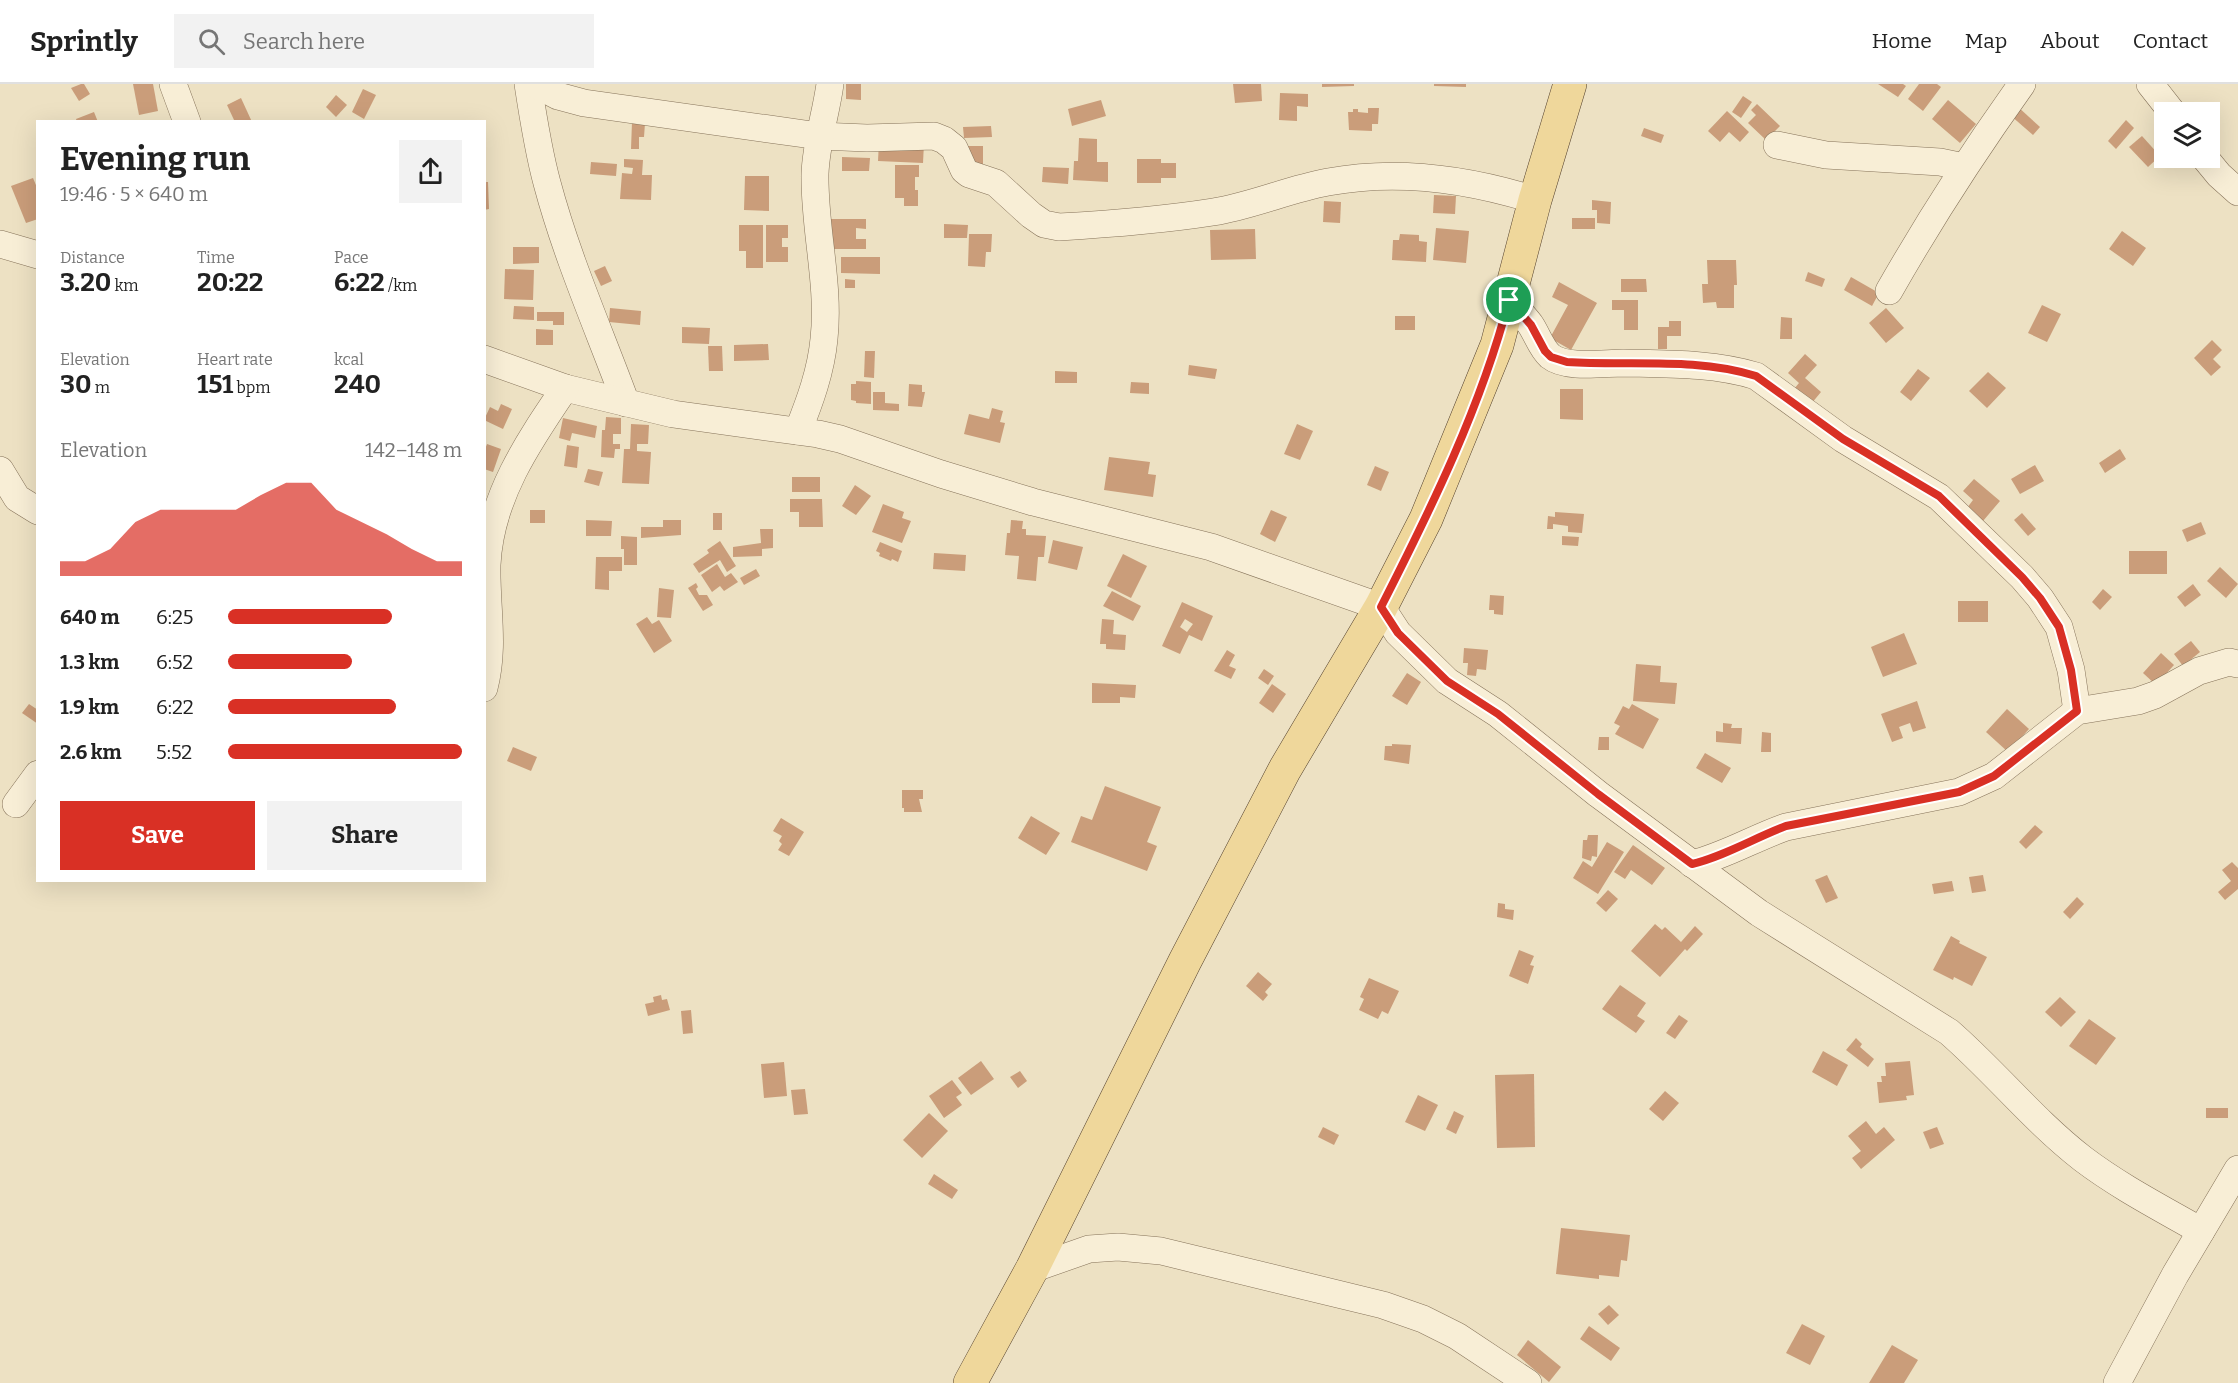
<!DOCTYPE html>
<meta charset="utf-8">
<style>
body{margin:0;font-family:Bitter,serif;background:#f2f2f2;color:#222;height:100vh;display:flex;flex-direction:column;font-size:22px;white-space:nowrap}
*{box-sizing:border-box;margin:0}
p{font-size:20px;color:#767676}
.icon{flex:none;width:33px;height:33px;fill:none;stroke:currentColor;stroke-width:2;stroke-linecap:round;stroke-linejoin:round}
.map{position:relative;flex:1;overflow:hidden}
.details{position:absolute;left:36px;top:36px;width:450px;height:762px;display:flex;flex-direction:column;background:#fff;border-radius:0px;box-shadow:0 6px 24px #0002}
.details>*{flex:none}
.controls{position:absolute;left:2154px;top:18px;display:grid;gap:12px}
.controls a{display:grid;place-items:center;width:66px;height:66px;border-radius:0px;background:#fff;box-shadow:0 6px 24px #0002;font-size:30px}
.pin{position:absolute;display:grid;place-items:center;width:51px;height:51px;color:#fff;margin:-26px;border:3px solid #fff;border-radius:50%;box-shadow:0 2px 6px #0007}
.round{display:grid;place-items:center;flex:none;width:63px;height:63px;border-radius:0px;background:#f2f2f2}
.headline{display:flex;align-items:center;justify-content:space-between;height:102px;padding:0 24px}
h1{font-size:33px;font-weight:700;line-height:45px}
.metrics{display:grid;grid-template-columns:repeat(3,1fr);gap:9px;height:102px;padding:6px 24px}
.metrics div{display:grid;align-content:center}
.metrics b{font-size:26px;font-weight:700}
.metrics small{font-size:16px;font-weight:400}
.metrics p{font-size:16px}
.chart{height:168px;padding:12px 24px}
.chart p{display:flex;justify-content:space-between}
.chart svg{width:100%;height:108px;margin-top:6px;fill:#d93025;opacity:.7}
.primary-button{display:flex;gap:12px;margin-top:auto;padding:12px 24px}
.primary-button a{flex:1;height:69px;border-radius:0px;background:#d93025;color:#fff;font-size:24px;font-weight:700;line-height:69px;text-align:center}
.primary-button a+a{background:#f2f2f2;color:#222}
ul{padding:0 24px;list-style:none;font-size:20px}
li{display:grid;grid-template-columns:96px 72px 1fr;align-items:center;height:45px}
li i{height:15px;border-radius:8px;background:#d93025}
header{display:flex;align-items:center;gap:36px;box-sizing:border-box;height:84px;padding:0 30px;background:#fff;border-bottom:2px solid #e0e0e0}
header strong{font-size:28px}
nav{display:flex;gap:33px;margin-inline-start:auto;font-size:21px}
.search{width:420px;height:54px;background:#f2f2f2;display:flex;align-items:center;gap:15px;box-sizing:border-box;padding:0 21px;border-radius:0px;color:#767676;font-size:22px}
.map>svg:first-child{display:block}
.building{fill:#ca9d7a;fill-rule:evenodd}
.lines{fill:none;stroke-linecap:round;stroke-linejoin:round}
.minor-casing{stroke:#86735a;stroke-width:28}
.major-casing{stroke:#54412e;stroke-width:34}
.minor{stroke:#f8eed6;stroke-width:27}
.major{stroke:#efd79b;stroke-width:33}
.route-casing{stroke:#fff;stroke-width:12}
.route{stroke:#d93025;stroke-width:8}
</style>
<header>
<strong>Sprintly</strong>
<div class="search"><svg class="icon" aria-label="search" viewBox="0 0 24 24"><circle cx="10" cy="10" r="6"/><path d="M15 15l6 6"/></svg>Search here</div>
<nav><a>Home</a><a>Map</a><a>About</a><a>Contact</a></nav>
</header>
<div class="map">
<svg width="2238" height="1299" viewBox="0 0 2238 1299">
<rect width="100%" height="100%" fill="#ede1c3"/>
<g class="building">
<polygon points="81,0 84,0 90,10 79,17 71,4"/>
<polygon points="133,0 153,0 158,27 139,31"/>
<polygon points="846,0 861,0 861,16 846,15"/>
<polygon points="1233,0 1261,0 1262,17 1235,19"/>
<polygon points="1322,0 1354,0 1354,2 1322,3"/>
<polygon points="1434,0 1466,0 1466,3 1434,2"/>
<polygon points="1878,0 1903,0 1906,2 1898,13"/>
<polygon points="1919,0 1937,0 1941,3 1923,27 1908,15"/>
<polygon points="363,5 376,11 364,35 352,28"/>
<polygon points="1280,9 1308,10 1308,23 1297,22 1297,37 1279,36"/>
<polygon points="336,11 347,21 336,33 326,23"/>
<polygon points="1743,12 1752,18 1741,34 1732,28"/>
<polygon points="241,14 252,38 235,38 227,21"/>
<polygon points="1101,16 1106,32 1072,42 1068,25"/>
<polygon points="1948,16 1976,40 1960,59 1932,35"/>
<polygon points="1757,20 1780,42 1766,56 1748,39 1756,31 1751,26"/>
<polygon points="2017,22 2040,43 2033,51 2010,31"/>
<polygon points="1368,24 1379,24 1378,40 1372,40 1372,47 1349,46 1348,28 1353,28 1353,25 1358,25 1358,28 1368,29"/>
<polygon points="1727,27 1749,48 1740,58 1729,48 1720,58 1708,47"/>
<polygon points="94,28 98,38 77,38 76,35"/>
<polygon points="2126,36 2134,44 2116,65 2108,57"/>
<polygon points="632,38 645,39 644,53 639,53 639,65 631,65"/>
<polygon points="991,42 992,53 964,54 963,43"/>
<polygon points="1644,44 1664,51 1661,59 1641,52"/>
<polygon points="2142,52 2160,72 2148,83 2129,63"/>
<polygon points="1079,54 1097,55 1097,78 1108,78 1108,98 1073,96 1074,77 1078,77"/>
<polygon points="879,57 924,59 923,79 878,77"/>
<rect x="966" y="62" width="17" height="22"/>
<polygon points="842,73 870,74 869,87 842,87"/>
<polygon points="624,75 643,76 642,91 652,91 651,116 620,115 622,89 632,90 633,84 624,83"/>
<polygon points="1137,75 1161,75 1161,79 1176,79 1176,94 1161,94 1161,99 1137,99"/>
<polygon points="591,78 617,80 616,92 590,90"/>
<polygon points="895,81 919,81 919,93 915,93 915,106 918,106 918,122 904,122 904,114 895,114"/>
<polygon points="1043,83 1069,84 1068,100 1042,98"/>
<polygon points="745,92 769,92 769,127 744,126"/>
<polygon points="33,94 38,106 38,135 26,139 11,102"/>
<polygon points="484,98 488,98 489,125 484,126"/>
<polygon points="1434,111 1456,112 1455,130 1433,129"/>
<polygon points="1592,116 1611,118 1610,140 1597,139 1597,126 1592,126"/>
<polygon points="1324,117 1341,118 1340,139 1323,138"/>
<rect x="1572" y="134" width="23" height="11"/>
<polygon points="830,135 866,135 866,145 856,144 856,155 866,155 866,165 829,165"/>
<polygon points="944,140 968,141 967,154 944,154"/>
<polygon points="739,141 763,141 763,184 746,184 746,167 739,167"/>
<polygon points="766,141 788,141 788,154 782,154 782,163 788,163 788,178 766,178"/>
<polygon points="1436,144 1469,147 1466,179 1433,176"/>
<polygon points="1255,145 1256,175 1211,176 1210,146"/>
<polygon points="2122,147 2146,164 2133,182 2109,165"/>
<polygon points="969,150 992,150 991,168 986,168 985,183 968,182"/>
<polygon points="1400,150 1419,151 1419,157 1427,158 1426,178 1392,176 1393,156 1399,156"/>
<polygon points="513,163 539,163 539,179 513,180"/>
<polygon points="841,173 880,173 880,190 841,189"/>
<polygon points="1707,176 1736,176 1737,201 1734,201 1734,224 1717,224 1716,218 1703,219 1702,200 1708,200"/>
<polygon points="605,182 612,197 601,202 594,187"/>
<polygon points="505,185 534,186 533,216 504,215"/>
<polygon points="1808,188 1825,195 1822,203 1805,197"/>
<polygon points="1851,193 1879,209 1872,222 1844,206"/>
<polygon points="845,195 855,196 855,204 845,204"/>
<polygon points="1621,195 1646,195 1647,208 1621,208"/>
<polygon points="1559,198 1597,219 1571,266 1550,254 1568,221 1552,213"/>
<polygon points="1612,216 1638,216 1638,246 1624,246 1624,226 1612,226"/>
<polygon points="2042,221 2061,230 2047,258 2028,249"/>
<polygon points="514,222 534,223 534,236 513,235"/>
<polygon points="610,224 641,227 640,241 609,238"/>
<polygon points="1886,224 1904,244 1886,259 1869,239"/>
<polygon points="537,228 564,228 564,241 553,241 553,237 537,237"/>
<rect x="1395" y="232" width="20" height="14"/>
<polygon points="1781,233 1792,234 1792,255 1780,255"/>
<polygon points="1669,237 1681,237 1681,252 1667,252 1667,265 1658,265 1658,243 1669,243"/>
<polygon points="682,243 710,244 709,260 682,259"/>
<polygon points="536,245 553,246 553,261 536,261"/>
<polygon points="2212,256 2222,266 2213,275 2221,283 2211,292 2194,274"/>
<polygon points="768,260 769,276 734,277 734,261"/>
<polygon points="708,262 722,262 723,287 709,287"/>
<polygon points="865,267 875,267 874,294 864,293"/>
<polygon points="1805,270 1817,281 1805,294 1821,308 1811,320 1794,305 1799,299 1788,289"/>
<polygon points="1189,281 1217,285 1215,295 1188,291"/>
<polygon points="1918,285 1930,294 1911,317 1900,308"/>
<polygon points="1055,287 1077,288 1077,299 1055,299"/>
<polygon points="1988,288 2006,304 1987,324 1969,307"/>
<polygon points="856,297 871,298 871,320 856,319 856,317 851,316 851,300 856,300"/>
<polygon points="1131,298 1149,299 1149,310 1130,309"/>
<polygon points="909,300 922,301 922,308 925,308 922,323 908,322"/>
<polygon points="1560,305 1583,305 1583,336 1560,335"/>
<polygon points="873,308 885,308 885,319 899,320 899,327 873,326"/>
<polygon points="501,320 512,325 503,345 484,336 490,323 498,327"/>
<polygon points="992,324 1003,327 1000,338 1005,339 1000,359 964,350 969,330 989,335"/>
<polygon points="606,333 621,334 621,350 613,350 613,360 620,360 620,365 615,365 614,374 601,373 602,346 605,346"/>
<polygon points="563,334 597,342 595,354 572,349 570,357 559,354"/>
<polygon points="631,340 649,341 648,360 637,360 637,367 651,368 649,400 622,399 624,365 630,365"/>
<polygon points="1297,340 1313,347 1300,376 1284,370"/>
<polygon points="487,360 501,365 493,388 484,385 484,368"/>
<polygon points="567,361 579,363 577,384 564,382"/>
<polygon points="2120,365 2126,375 2105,389 2099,379"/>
<polygon points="1109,373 1150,378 1148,390 1156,391 1153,413 1104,406"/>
<polygon points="2035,381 2044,397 2020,410 2011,395"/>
<polygon points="1375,382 1389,388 1381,407 1367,401"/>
<polygon points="588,385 603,388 599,402 584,398"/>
<rect x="792" y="393" width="28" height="15"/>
<polygon points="1974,395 2000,417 1983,437 1967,424 1973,416 1963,407"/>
<polygon points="855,401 871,412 856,431 842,422"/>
<polygon points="790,415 822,415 823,443 799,443 799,428 790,428"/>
<polygon points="883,420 904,428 902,434 911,437 902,459 872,448"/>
<rect x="530" y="426" width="15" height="13"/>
<polygon points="1271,426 1287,433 1275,458 1260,450"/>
<polygon points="1555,428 1584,430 1582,449 1568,448 1568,442 1553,440 1553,445 1547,445 1548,432 1555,433"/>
<rect x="713" y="429" width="9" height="17"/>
<polygon points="2022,429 2036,445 2028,452 2014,436"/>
<polygon points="586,436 612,437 611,452 586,452"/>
<polygon points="663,436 681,436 681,451 641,454 641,443 663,443"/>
<polygon points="1011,436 1023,437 1022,445 1026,445 1026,451 1046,452 1044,473 1038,473 1036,497 1017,495 1019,472 1005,471 1007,449 1010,449"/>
<polygon points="2201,438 2206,450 2187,458 2182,446"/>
<polygon points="760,445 773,445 773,464 762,465 762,472 733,473 733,463 761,459"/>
<polygon points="621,452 637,453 637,481 624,481 624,465 621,465"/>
<polygon points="1562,452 1579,453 1578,462 1562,461"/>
<polygon points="1053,456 1083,463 1077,486 1048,479"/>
<polygon points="720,457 736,482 727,488 720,476 699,489 693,480 709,469 707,466"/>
<polygon points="880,458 902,467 898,478 892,475 891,477 879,472 880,469 876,467"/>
<rect x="2129" y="467" width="38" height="23"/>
<polygon points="934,469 966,471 965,487 933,485"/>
<polygon points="1123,470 1147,482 1131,514 1107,502"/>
<polygon points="596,473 622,473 622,487 609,487 609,506 595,505"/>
<polygon points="717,480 725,493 731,489 738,498 724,507 720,502 712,508 701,491"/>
<polygon points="2220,483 2238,500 2226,514 2207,497"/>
<polygon points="756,485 760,492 744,501 740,494"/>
<polygon points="696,499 698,503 696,505 699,511 707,511 713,521 703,527 688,504"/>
<polygon points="2193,500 2201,511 2185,523 2177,513"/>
<polygon points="659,504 674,506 671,534 657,533"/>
<polygon points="2103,505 2112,513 2100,526 2092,518"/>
<polygon points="1112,507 1141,522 1133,537 1103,522"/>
<polygon points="1490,511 1504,512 1503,531 1494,530 1494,526 1489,526"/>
<rect x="1958" y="517" width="30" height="21"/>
<path d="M1182 518 1213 532 1202 557 1189 551 1180 570 1162 562ZM1185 535 1193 540 1187 548 1180 543Z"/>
<polygon points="647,533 652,540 659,536 672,557 654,569 636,540"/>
<polygon points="1102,535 1114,536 1113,550 1126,551 1125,566 1106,565 1106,560 1100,560"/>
<polygon points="1904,549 1917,580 1883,593 1871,563"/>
<polygon points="2191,557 2200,568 2183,582 2174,570"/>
<polygon points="1464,564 1488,566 1486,586 1477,585 1476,592 1467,591 1468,579 1463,579"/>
<polygon points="1227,566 1235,571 1229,582 1236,585 1231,595 1214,587"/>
<polygon points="2161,569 2174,581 2156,601 2143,589"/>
<polygon points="1636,580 1661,582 1660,598 1677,599 1675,620 1633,617"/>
<polygon points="1264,585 1274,592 1268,601 1258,594"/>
<polygon points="1407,589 1421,598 1407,621 1392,612"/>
<polygon points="1092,599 1136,601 1135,614 1120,613 1120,619 1092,619"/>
<polygon points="1272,600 1286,610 1273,629 1259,619"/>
<polygon points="1917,617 1926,644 1913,648 1910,639 1899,643 1903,654 1892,658 1881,630"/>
<polygon points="29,620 38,626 38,640 22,629"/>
<polygon points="1632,620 1659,635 1643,665 1615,650 1620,642 1614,639 1623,622 1629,625"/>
<polygon points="2007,625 2029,645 2008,668 1986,648"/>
<polygon points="1723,639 1732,640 1731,644 1742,644 1741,660 1716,658 1716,647 1723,648"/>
<polygon points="1762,648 1771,649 1771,668 1761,668"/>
<polygon points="1599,653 1609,653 1609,666 1598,666"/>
<polygon points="1392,660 1411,661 1409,680 1384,676 1385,662 1392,662"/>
<polygon points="513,663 537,673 531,687 507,677"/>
<polygon points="1705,669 1731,684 1722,699 1696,684"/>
<polygon points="1105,702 1161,723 1147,758 1157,762 1147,787 1071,758 1081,732 1092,736"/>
<polygon points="902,706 923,706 923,715 919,715 922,728 904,728 904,724 902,724"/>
<polygon points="1031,732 1060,749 1046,771 1018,754"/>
<polygon points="781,734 804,748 789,772 778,766 782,760 779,757 782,752 773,747"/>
<polygon points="2035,741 2043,748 2026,765 2019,758"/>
<polygon points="1588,751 1598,751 1597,773 1592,772 1591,777 1582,774 1583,756 1587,756"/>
<polygon points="1607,758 1624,768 1598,810 1573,794 1583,777 1592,783"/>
<polygon points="1633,761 1665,784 1652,801 1631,786 1625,795 1614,788"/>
<polygon points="2232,778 2238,784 2238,805 2225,816 2218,808 2231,797 2222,786"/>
<polygon points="1827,791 1838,814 1826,819 1815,796"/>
<polygon points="1983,791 1986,807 1972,809 1969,793"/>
<polygon points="1952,797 1954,807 1934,810 1932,800"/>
<polygon points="1608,806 1618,815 1606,828 1596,819"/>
<polygon points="2077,813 2084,820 2070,835 2063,828"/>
<polygon points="1498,819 1505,820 1505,825 1514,826 1513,836 1497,833"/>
<polygon points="1655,840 1662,846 1665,843 1681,858 1695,842 1703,850 1687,867 1685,865 1660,893 1631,867"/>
<polygon points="1951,852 1960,857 1959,859 1987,873 1972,902 1954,893 1953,896 1933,886"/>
<polygon points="1519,866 1534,872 1530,881 1534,882 1528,900 1509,892"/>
<polygon points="1258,888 1272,900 1265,908 1268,911 1263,917 1246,902"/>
<polygon points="1369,894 1399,907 1388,930 1382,927 1378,935 1359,926 1364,915 1360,913"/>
<polygon points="1620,901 1646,919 1637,932 1645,937 1636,949 1602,925"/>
<polygon points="661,911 662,916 667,915 670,926 648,932 645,920 654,918 653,913"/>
<polygon points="2060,913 2076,928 2061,943 2045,928"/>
<polygon points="691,926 693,949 683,950 681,927"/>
<polygon points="1679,931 1688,937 1675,955 1666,949"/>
<polygon points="2089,935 2116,954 2096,981 2069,962"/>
<polygon points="1856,954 1862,960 1860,963 1874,975 1868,983 1846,966"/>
<polygon points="1823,967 1848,981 1837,1002 1812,988"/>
<polygon points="981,977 994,995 971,1011 958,994"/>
<polygon points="1910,977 1914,1011 1906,1012 1907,1016 1879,1019 1877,998 1882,998 1881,992 1886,992 1885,979"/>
<polygon points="784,978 787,1012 764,1014 761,980"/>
<polygon points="1020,987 1027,997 1018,1004 1010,993"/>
<polygon points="1534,990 1535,1063 1497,1064 1495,991"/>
<polygon points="952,996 962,1009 956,1013 962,1021 944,1034 929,1012"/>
<polygon points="805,1005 808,1030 794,1031 791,1006"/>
<polygon points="1665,1007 1679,1019 1663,1037 1649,1025"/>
<polygon points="1418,1011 1438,1021 1425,1047 1405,1038"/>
<rect x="2206" y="1024" width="22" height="10"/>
<polygon points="1454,1027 1464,1032 1456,1050 1446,1045"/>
<polygon points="929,1029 948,1047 922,1074 903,1056"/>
<polygon points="1866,1037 1876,1050 1884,1043 1895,1056 1861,1085 1852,1074 1861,1067 1848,1052"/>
<polygon points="1323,1043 1339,1051 1334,1061 1318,1053"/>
<polygon points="1937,1043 1944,1060 1930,1065 1923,1048"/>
<polygon points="934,1090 958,1106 952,1115 928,1100"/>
<polygon points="1561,1144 1630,1151 1627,1177 1621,1176 1619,1193 1599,1191 1599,1195 1556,1190"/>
<polygon points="1609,1221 1619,1231 1608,1241 1598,1230"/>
<polygon points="1802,1240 1825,1252 1810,1281 1786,1269"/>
<polygon points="1589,1242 1620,1264 1611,1277 1580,1255"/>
<polygon points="1528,1256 1561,1283 1549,1298 1517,1271"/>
<polygon points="1892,1261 1918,1276 1904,1299 1869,1299"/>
</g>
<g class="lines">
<g class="minor-casing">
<g id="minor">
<polyline points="173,0 187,38"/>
<path d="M528 0C533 33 538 66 547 99 567 174 599 246 626 319"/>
<path d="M535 0 558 12 584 19 819 52 867 54 934 52 944 56 954 64 964 86 969 90 996 99 1031 131 1044 140 1059 143C1110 140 1162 136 1213 128 1252 122 1289 105 1328 98 1397 85 1468 95 1535 116"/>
<polyline points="2150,0 2172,28"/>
<polyline points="1777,61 1826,71 1940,78 1964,83"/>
<polyline points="2205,74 2219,91 2238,108"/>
<polyline points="0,160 38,171"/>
<path d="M1889 207C1930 135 1974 67 2022 0"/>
<path d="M1509 216C1516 224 1524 232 1530 240 1537 250 1541 264 1550 272 1566 285 1603 279 1623 279 1666 280 1714 279 1756 292L1843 355 1939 413 2022 493 2040 514 2059 543 2071 586 2077 627"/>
<path d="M484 275 565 304 673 330 818 350 840 355 941 390 1033 418 1211 463 1381 523 1398 549 1447 597 1498 630 1598 710 1759 829 1949 948C1995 988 2034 1037 2083 1075 2120 1103 2161 1124 2201 1147"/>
<path d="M798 347C810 317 821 287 824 255 830 200 814 145 815 90 816 59 826 30 830 0"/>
<polyline points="0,386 17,414 38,427"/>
<path d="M484 604C495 562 486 523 487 481 490 414 528 358 565 304"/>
<polyline points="16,720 38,690"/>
<path d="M1692 780C1725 772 1754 754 1786 743L1959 708 1994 692 2077 627 2138 617 2155 611 2199 587 2229 578 2238 580"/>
<polyline points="1032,1185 1089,1165 1118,1163 1161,1167 1383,1221 1423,1235 1457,1252 1528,1299"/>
<polyline points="2117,1299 2175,1191 2238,1085"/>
</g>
</g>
<g class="major-casing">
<polyline id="major" points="970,1299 1032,1185 1185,877 1285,685 1381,523 1426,435 1497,261 1535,116 1570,0"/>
</g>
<use href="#minor" class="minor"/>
<use href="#major" class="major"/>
</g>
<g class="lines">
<g class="route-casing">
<path id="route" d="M1509 216 1531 241 1545 267 1551 273 1567 278C1629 282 1696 273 1756 292L1843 355 1939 412 2022 493 2040 514 2059 543 2071 586 2077 627 1994 692 1959 708 1786 742C1754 754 1725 772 1692 780L1598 710 1498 630 1447 597 1398 549 1381 523C1431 425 1481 323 1509 216Z"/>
</g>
<use href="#route" class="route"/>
</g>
</svg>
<div class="controls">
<a><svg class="icon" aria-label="layers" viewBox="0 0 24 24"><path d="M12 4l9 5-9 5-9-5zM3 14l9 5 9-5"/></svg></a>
</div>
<div class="pin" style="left:1509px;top:216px;background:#1e9e55"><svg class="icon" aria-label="arrive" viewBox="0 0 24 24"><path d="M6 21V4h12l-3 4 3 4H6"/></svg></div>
<section class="details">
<div class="headline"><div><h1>Evening run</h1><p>19:46 · 5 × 640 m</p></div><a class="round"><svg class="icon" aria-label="share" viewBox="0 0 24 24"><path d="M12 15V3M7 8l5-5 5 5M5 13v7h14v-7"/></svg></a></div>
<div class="metrics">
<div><p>Distance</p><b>3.20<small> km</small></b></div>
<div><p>Time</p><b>20:22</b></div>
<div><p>Pace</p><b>6:22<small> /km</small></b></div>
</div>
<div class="metrics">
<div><p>Elevation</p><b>30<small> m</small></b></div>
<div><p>Heart rate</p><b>151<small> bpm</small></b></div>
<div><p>kcal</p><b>240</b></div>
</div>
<div class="chart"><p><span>Elevation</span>142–148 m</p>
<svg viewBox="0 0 160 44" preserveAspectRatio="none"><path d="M0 44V38L10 38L20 33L30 22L40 17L50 17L60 17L70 17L80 11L90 6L100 6L110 17L120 22L130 27L140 33L150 38L160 38V44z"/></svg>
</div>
<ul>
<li><b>640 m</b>6:25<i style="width:70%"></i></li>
<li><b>1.3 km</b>6:52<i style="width:53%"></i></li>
<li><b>1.9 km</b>6:22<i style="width:72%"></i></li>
<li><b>2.6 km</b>5:52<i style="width:100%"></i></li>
</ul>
<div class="primary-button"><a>Save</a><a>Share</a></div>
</section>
</div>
